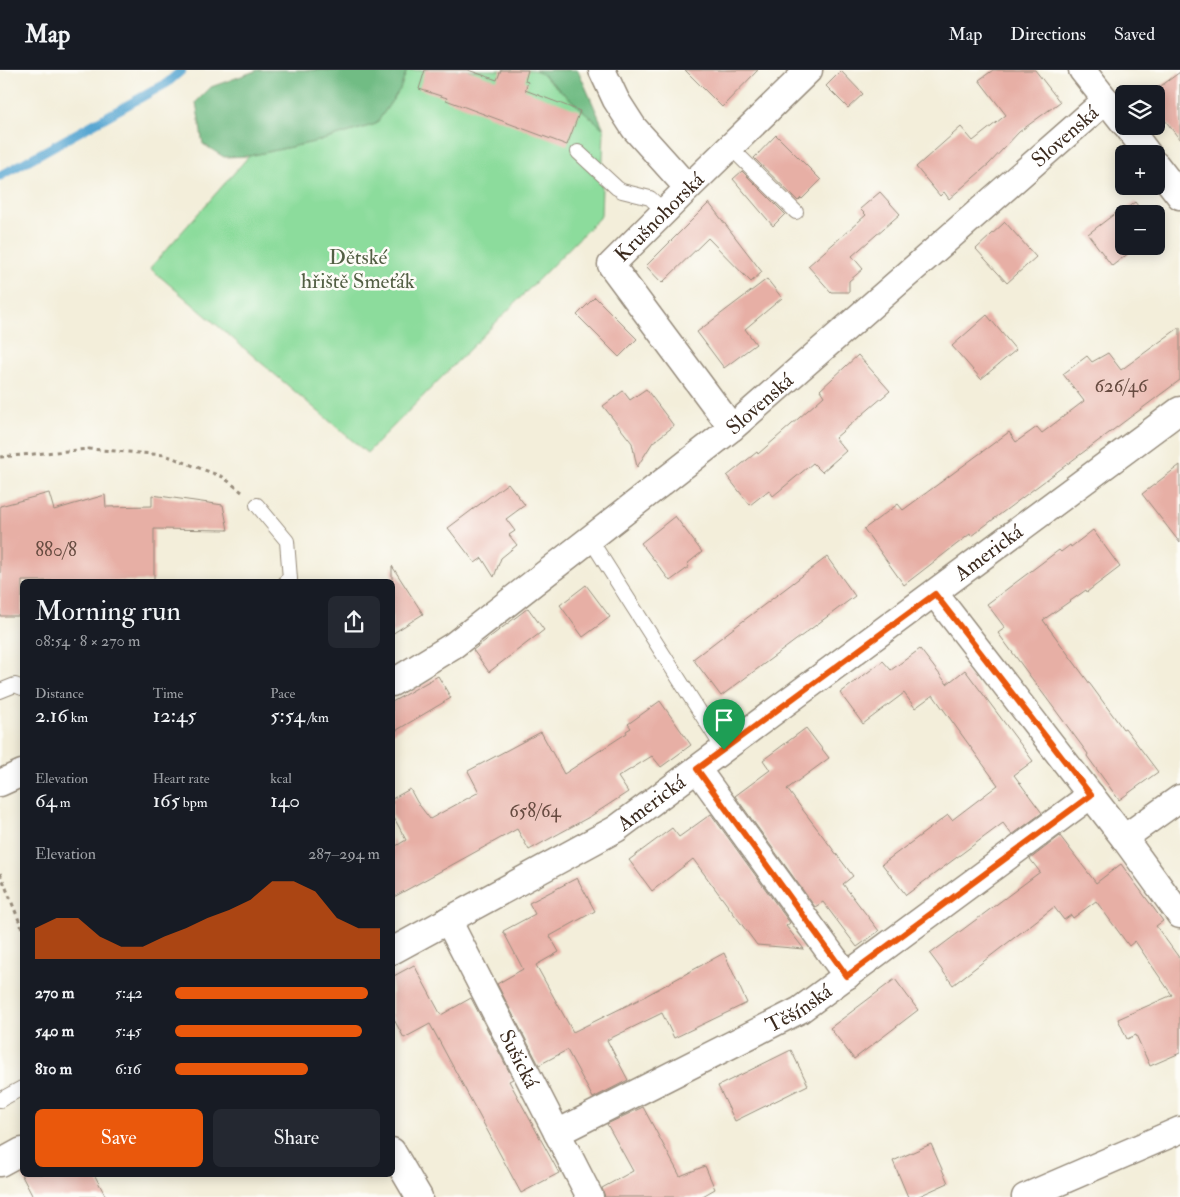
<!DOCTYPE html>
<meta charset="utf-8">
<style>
body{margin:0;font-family:"IM FELL Double Pica",serif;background:#242831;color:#f1f3f6;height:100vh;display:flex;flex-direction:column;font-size:19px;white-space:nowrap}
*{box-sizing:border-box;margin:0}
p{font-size:16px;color:#9ea1a6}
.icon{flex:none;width:28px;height:28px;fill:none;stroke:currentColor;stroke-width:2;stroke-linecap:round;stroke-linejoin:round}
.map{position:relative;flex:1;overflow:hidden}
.side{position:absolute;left:20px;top:509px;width:375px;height:598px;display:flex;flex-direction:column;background:#171b24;border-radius:8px;box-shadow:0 2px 12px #0003}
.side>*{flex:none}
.controls{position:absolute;left:1115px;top:15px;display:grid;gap:10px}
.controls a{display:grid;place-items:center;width:50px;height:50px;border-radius:8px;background:#171b24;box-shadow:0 2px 12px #0003;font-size:25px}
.pin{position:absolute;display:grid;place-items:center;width:42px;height:42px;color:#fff;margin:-51px -21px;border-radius:50% 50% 50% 0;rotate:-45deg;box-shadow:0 0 5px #0007}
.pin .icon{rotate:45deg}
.round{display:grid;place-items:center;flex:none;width:52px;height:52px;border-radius:8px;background:#242831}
.summary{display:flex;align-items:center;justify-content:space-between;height:85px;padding:0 15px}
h1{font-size:28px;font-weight:600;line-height:38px}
.stats{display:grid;grid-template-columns:repeat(3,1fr);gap:8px;height:85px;padding:5px 15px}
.stats div{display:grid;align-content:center}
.stats b{font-size:21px;font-weight:600}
.stats small{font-size:14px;font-weight:400}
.stats p{font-size:14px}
.chart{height:140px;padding:10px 15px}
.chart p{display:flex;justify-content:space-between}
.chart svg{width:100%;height:90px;margin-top:5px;fill:#ea580c;opacity:.7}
.button{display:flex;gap:10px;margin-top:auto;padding:10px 15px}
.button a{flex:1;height:58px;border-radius:8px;background:#ea580c;color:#fff;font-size:20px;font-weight:600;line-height:58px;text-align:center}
.button a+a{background:#242831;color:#f1f3f6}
ul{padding:0 15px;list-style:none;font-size:16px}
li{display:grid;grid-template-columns:80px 60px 1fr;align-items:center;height:38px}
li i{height:12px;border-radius:6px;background:#ea580c}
header{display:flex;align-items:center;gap:30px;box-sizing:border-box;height:70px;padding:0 25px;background:#171b24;border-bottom:1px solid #363941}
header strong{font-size:24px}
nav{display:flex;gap:28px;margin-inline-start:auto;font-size:18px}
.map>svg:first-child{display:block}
.green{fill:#8cdc9c;stroke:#64835d}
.forest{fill:#71bc84;stroke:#567351}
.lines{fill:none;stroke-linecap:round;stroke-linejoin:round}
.stream{stroke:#57a6d1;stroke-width:9}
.building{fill:#e7afa5}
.lane-casing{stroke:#978c7c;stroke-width:16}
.street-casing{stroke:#978c7c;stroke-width:29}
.path{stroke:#978c7c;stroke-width:3;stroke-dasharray:4 4;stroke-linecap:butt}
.lane{stroke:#fff;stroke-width:14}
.street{stroke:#fff;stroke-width:26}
.route-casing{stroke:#fff;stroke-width:10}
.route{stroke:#ea580c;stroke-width:6}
.labels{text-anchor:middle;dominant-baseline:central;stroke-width:5;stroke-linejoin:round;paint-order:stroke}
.number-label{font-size:19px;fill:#664b40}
.street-label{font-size:21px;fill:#3b2a1e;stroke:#fdfcf7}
.park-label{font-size:21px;fill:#535f44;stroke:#fdfcf7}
</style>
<header>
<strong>Map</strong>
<nav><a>Map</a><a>Directions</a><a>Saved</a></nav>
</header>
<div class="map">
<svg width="1180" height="1127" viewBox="0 0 1180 1127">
<rect width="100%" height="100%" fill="#fdfcf7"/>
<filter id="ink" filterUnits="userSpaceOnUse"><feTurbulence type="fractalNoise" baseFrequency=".02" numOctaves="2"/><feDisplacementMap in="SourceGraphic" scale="10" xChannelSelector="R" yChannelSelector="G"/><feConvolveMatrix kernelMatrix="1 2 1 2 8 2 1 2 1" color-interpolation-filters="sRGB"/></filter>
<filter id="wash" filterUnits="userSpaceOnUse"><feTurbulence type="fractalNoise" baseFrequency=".0096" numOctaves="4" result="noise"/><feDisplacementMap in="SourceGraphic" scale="20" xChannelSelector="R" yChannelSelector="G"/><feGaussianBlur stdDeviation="1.12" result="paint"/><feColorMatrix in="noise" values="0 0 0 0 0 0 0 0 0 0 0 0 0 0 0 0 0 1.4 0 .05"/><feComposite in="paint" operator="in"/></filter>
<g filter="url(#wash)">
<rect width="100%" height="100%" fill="#f3eeda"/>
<polygon class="green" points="407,0 535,0 543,5 604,59 601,146 367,383 150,198 249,86 323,70 376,54 400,19"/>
<g class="forest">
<polygon points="258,0 407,0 400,19 376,54 323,70 249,86 224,87 203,74 196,32 211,17"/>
<polygon points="535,0 578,0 604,59 543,5"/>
</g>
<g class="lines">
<polyline class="stream" points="0,106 167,13 182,0"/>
</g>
<g id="blocks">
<g class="building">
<polygon points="425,0 468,0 497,10 501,0 528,0 525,11 528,12 525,20 580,41 567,75 446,30 447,28 419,19"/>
<polygon points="685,0 758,0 722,37"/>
<polygon points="993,0 1035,0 1060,32 1019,62 989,94 949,129 944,122 940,126 916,97 961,57 973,71 1006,45 979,10"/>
<polygon points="841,1 863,24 848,38 826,16"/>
<polygon points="1180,2 1180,70 1156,38 1156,24 1150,24"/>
<polygon points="776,65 821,110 802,129 801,128 798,131 754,88"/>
<polygon points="742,101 785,144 773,156 733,109"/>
<polygon points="880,122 900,144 852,186 863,199 849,211 849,222 831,222 808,196 866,145 860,139"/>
<polygon points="1135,132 1144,144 1124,144 1124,176 1138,176 1112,196 1088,164 1117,142 1119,144"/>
<polygon points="709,133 762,202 751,212 708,168 662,213 646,196"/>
<polygon points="1005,152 1036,187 1007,213 976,179"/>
<polygon points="767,209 782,228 745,259 756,274 724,298 697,262"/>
<polygon points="595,227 637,269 619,287 577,245"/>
<polygon points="987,245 1016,280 981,309 952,276"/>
<polygon points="1180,257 1180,310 971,466 970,464 904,515 864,459 898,434 903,440 1009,362 1016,372 1037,357 1042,363 1084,331 1063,304 1087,286 1092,292 1108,283 1121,300"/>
<polygon points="858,285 890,321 835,368 846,381 822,402 813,393 773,426 769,420 750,435 727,406 757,382 758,384 824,326 820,320"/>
<polygon points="646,319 674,356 653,372 637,397 632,373 603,336 623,321 630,330"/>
<polygon points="1180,395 1180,473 1142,424"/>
<polygon points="508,413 525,435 506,449 515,461 509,465 517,475 501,488 494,507 482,488 475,493 448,458"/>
<polygon points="49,423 54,440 105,425 106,437 152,436 152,425 223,435 228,460 154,459 154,511 22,511 22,546 0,546 0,436"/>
<polygon points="675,446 702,482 687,494 689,497 670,511 641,473"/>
<polygon points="1093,460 1120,497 1087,522 1086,520 1043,550 1123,659 1125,658 1158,702 1119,730 1087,686 1088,684 998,563 1005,558 987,534 1059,480 1061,482 1070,475 1071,477"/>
<polygon points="827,487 855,526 721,626 693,589"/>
<polygon points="392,496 423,544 392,564"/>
<polygon points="586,515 610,547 583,567 560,535"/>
<polygon points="528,538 544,560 489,602 473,580"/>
<polygon points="920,579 947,614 965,600 1033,691 1014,705 1042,743 1012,765 1003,753 906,825 882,794 948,745 952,750 998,715 933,625 915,638 904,623 863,654 840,623 883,591 891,600"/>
<polygon points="438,606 451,628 392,663 392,632"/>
<polygon points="660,631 691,675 661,697 652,686 618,707 628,722 591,746 529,780 517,759 392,828 392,768 396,776 406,770 392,744 392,729 410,719 417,732 430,749 479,722 468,701 541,662 564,704 627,663 626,661 631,658 628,654"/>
<polygon points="806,658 829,688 787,719 853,806 843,814 879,861 857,877 823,832 815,837 735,726 770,700 763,690"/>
<polygon points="711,744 790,853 786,856 804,879 757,875 693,789 652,821 629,790 672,758 679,767"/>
<polygon points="1060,766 1096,813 1121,794 1163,851 1156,856 1180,889 1180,983 1150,996 1136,965 1127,969 1118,949 1172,925 1135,871 1129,876 1096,831 1073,848 1071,845 1064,850 1054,837 953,915 930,884 1040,802 1030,789"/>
<polygon points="577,808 595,841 550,866 559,882 536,895 573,962 638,930 724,883 747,933 674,968 662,943 607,970 628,1010 593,1028 567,980 539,995 497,914 523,899 503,861 535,844 529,833"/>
<polygon points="414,895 441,945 471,928 513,1009 509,1011 559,1103 521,1123 430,954 404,968 392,946 392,907"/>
<polygon points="895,909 918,940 854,989 830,958"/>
<polygon points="791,980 808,1015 735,1051 718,1016"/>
<polygon points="643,1037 680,1106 705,1096 715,1119 701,1127 605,1127 602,1118 633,1101 607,1054"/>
<polygon points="931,1074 948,1113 917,1127 908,1127 893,1091"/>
<polygon points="21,1104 94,1104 106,1127 33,1127"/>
</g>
</g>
</g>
<g filter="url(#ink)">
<use href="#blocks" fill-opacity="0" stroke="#978c7c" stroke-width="1"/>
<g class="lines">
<g class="lane-casing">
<g id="lane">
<polyline points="730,77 796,142"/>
<polyline points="578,82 617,118 622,121 650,128 664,141"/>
<polyline points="257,435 287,471 290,509 286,511"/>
<polyline points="590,469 724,680"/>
<polyline points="0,621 15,615 22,618"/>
<polyline points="0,1030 22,1018"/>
</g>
</g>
<g class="street-casing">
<g id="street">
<polyline points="602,0 616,30 634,58 688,118"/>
<polyline points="1082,0 1124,53"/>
<polyline points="1127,56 1148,84"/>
<polyline points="1156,95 1180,126"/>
<path id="s1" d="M732 358 611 195 688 118 809 0"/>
<polyline points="935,524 1124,768 1180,845"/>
<path id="s2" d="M392 613 454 575 732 358 1106 30"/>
<polyline points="697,699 847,906"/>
<polyline points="0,713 22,703"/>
<polyline points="1124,768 1180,728"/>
<path id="s3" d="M448 850 590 1127"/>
<path id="s4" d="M392 881 616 759 1180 340"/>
<path id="s5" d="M557 1063 800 940 1091 725"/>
<polyline points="392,1081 419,1127"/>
<polyline points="0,1093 22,1081"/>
<polyline points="1025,1127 1180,1060"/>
</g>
</g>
<g class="path">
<polyline points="0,387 89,379 165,385 223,407 242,422"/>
<polyline points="0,803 22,858"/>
</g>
<use href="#lane" class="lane"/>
<use href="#street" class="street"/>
</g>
</g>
<g class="lines" filter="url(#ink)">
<g class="route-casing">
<polygon id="route" points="935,524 1091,725 847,906 697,699"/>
</g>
<use href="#route" class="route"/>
</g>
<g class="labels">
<g class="number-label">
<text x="1121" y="316">626/46</text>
<text x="56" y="480">880/8</text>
<text x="535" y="741">658/64</text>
</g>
<g class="street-label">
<text stroke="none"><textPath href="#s2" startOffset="868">Slovenská</textPath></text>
<text stroke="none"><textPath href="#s1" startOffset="271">Krušnohorská</textPath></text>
<text stroke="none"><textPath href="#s2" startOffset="462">Slovenská</textPath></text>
<text stroke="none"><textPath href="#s4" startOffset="719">Americká</textPath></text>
<text stroke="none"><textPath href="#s4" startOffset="299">Americká</textPath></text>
<text stroke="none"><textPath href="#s5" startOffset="272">Těšínská</textPath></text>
<text stroke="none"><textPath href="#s3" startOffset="156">Sušická</textPath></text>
</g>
<g class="park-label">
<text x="358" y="187">Dětské<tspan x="358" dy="24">hřiště Smeťák</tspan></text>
</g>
</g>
</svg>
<div class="controls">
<a><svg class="icon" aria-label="layers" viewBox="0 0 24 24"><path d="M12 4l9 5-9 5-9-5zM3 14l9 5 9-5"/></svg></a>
<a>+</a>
<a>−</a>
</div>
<div class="pin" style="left:724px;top:680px;background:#1e9e55"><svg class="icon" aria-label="arrive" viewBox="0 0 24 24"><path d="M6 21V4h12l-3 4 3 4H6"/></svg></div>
<section class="side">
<div class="summary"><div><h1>Morning run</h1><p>08:54 · 8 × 270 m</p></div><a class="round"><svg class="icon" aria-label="share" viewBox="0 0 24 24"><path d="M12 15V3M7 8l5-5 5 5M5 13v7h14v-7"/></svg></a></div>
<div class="stats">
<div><p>Distance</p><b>2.16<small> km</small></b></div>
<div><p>Time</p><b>12:45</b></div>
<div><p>Pace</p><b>5:54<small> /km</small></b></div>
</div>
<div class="stats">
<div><p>Elevation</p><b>64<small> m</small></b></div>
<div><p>Heart rate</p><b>165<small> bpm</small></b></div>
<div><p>kcal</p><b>140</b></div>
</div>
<div class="chart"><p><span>Elevation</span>287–294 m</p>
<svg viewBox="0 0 160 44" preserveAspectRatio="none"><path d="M0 44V29L10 24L20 24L30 33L40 38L50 38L60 33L70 29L80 24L90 20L100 15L110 6L120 6L130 11L140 24L150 29L160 29V44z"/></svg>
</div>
<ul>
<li><b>270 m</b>5:42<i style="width:94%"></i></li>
<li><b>540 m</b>5:45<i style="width:91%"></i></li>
<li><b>810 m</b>6:16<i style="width:65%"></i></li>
</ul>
<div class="button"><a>Save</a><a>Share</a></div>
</section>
</div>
